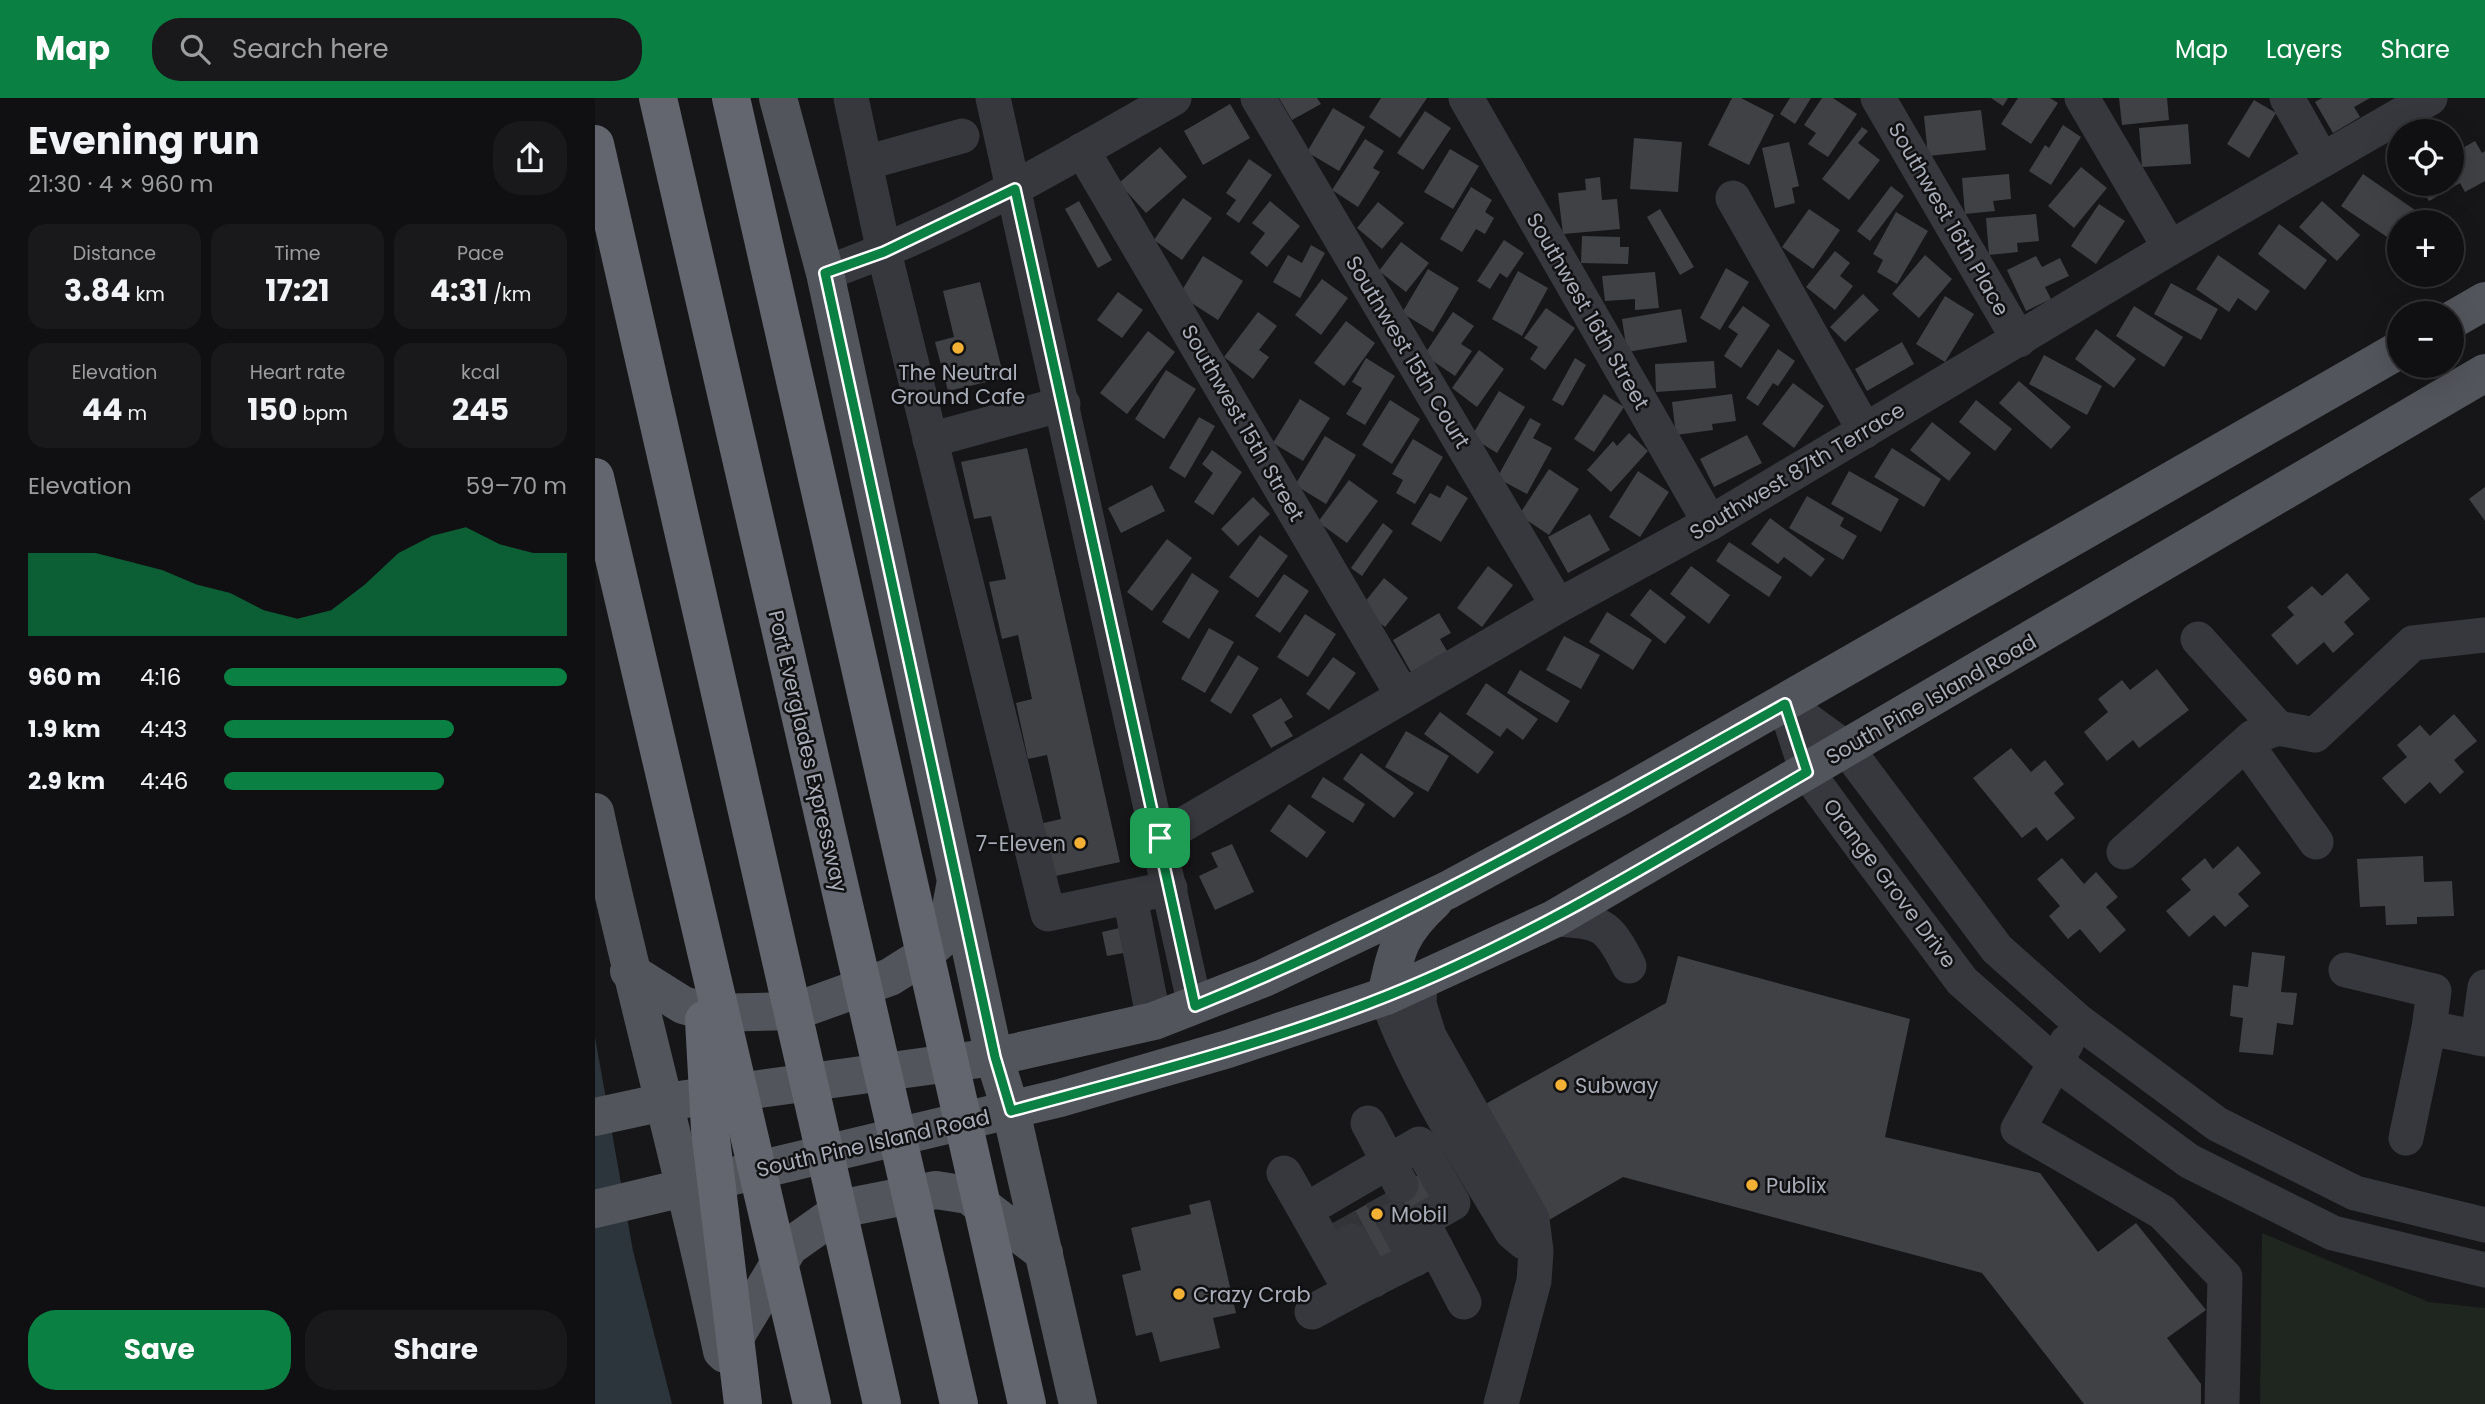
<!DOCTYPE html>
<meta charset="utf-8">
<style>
body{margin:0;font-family:Poppins,sans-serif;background:#19191b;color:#f1f3f6;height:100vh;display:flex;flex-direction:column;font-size:26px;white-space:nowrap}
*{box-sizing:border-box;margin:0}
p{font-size:23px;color:#9c9d9f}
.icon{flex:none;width:38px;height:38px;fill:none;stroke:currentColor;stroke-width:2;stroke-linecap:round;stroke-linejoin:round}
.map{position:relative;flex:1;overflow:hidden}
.panel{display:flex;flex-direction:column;background:#101012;width:595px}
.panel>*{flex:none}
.tools{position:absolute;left:1792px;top:21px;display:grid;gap:14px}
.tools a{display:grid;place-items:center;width:77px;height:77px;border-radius:50%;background:#101012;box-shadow:0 7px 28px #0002,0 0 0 2px #303032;font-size:35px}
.pin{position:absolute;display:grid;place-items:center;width:60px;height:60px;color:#fff;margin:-30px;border-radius:14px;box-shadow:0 4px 10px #0006}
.round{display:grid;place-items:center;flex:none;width:74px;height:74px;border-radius:28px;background:#19191b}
.overview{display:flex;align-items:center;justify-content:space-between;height:119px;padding:0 28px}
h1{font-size:38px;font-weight:700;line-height:52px}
.figures{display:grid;grid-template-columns:repeat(3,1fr);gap:10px;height:119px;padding:7px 28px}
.figures div{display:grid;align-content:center;border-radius:18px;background:#19191b;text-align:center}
.figures b{font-size:30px;font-weight:700}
.figures small{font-size:19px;font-weight:400}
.figures p{font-size:19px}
.chart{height:196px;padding:14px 28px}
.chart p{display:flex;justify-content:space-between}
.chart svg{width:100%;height:126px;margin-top:7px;fill:#0b8043;opacity:.7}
.action{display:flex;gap:14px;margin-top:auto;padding:14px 28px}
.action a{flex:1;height:80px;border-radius:28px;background:#0b8043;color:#fff;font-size:28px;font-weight:700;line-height:80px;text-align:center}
.action a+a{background:#19191b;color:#f1f3f6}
ul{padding:0 28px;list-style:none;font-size:23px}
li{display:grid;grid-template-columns:112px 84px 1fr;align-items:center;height:52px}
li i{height:18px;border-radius:9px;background:#0b8043}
header{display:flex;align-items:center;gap:42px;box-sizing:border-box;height:98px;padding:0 35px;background:#0b8043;color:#fff}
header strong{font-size:33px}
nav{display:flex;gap:38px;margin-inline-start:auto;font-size:24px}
.search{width:490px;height:63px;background:#19191b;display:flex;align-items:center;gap:18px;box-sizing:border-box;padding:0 24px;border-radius:28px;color:#9c9d9f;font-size:26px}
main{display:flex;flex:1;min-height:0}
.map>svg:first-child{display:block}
.green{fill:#1e261f}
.water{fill:#2c353c}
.building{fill:#404145}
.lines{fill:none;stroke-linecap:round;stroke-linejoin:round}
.minor-tunnel{stroke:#333438;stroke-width:35;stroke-dasharray:35 18;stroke-linecap:butt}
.minor{stroke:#37383d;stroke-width:35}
.major{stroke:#53555c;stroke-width:38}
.highway{stroke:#63666e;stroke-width:38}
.route-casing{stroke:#fff;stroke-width:14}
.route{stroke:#0b8043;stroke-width:9}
.poi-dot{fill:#f2b134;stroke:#111113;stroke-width:2.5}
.labels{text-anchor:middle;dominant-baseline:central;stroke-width:5;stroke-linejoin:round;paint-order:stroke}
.street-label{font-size:21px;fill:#a8adb8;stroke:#111113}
.poi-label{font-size:21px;fill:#a8adb8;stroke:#111113;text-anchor:start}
</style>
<header>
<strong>Map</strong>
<div class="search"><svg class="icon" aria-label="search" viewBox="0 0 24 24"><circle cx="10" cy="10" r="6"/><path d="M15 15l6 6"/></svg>Search here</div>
<nav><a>Map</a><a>Layers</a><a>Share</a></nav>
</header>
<main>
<section class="panel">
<div class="overview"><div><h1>Evening run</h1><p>21:30 · 4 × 960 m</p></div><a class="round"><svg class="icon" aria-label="share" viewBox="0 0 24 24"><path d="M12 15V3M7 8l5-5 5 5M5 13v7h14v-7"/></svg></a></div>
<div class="figures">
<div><p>Distance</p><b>3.84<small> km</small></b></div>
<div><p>Time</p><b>17:21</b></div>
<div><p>Pace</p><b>4:31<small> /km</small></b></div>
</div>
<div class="figures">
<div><p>Elevation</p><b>44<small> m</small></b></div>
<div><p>Heart rate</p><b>150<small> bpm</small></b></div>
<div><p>kcal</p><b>245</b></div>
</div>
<div class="chart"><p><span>Elevation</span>59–70 m</p>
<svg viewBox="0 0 160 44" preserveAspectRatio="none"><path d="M0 44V15L10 15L20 15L30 18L40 21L50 26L60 29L70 35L80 38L90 35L100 26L110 15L120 9L130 6L140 12L150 15L160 15V44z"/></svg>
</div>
<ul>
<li><b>960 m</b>4:16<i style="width:100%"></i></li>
<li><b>1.9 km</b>4:43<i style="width:67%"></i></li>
<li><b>2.9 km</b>4:46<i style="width:64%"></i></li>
</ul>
<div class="action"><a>Save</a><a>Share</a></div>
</section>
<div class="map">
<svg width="1890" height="1306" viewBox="0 0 1890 1306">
<rect width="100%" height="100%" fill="#161618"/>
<polygon class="green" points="1667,1135 1834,1204 1890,1210 1890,1306 1665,1306"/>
<polygon class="water" points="0,939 38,1153 77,1306 0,1306"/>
<g class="building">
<polygon points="684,0 722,0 726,6 697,22"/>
<polygon points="786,0 832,0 805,40 774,19"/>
<polygon points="1137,0 1146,0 1179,17 1154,67 1113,47"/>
<polygon points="1195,0 1216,0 1200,26 1185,16"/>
<polygon points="1227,0 1238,0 1262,16 1233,59 1213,46 1221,35 1209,27"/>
<polygon points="1396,0 1413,0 1408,8"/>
<polygon points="1423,0 1455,0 1463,5 1436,46 1406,26"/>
<polygon points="1524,0 1572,0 1574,22 1527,27"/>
<polygon points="1727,0 1775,0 1759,9 1765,19 1738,35 1720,4"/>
<polygon points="1659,2 1681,15 1654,60 1632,46"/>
<polygon points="635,6 655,40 608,67 589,33"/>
<polygon points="738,10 770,29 744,73 712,54"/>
<polygon points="1386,12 1391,52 1333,58 1329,18"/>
<polygon points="830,13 856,30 828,72 802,55"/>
<polygon points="1593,26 1596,66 1547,69 1544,30"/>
<polygon points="1468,27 1486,39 1456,87 1434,73 1450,47 1454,50"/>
<polygon points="1267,29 1273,33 1263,45 1285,62 1254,102 1227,81"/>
<polygon points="1039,40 1087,44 1083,94 1035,91"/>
<polygon points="770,41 789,53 778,70 785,74 763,109 737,92"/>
<polygon points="1880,43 1887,55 1890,53 1890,83 1870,94 1865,85 1834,103 1824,86 1857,86 1857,52 1859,55"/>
<polygon points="1194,44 1204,88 1197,90 1200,105 1180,110 1167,50"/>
<polygon points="565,49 592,79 551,115 524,85"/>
<polygon points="855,51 884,68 858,111 829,94"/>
<polygon points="654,61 677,77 644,125 631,116 641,102 631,95"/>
<polygon points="1486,69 1512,90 1479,130 1453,108"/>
<polygon points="1414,76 1416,101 1398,103 1400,113 1370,116 1367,80"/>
<polygon points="1768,76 1820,112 1811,124 1804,124 1804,135 1798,143 1746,108"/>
<polygon points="1005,79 1007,102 1022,101 1025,131 968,136 963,95 991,92 990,81"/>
<polygon points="1296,88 1309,98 1275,143 1262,133"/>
<polygon points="876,89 897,102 890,114 899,120 890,136 881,131 867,154 845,141"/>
<polygon points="588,100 617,120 587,162 559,142"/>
<polygon points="484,103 517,162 503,170 470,111"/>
<polygon points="675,103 705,128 672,169 655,155 670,135 657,125"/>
<polygon points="1727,103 1765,137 1742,163 1704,129"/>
<polygon points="783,104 809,125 787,151 762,130"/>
<polygon points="1504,106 1530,123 1501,166 1476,148"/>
<polygon points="1065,111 1099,169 1085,177 1052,119"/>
<polygon points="1214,111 1245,132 1218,171 1187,149"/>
<polygon points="1301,114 1333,133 1302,186 1282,174 1288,162 1278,156"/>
<polygon points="1441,116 1444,143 1422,145 1423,154 1394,157 1391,120"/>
<polygon points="1684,126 1732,162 1710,192 1663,156"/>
<polygon points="987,138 1025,139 1025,149 1034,149 1033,166 986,165"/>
<polygon points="909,142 929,155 912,180 905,175 895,191 882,183"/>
<polygon points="806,144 834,165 811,194 784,173"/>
<polygon points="716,147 730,155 705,200 678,184 693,157 707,165"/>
<polygon points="1240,153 1255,165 1245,178 1258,188 1240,212 1211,189"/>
<polygon points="1330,157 1357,181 1324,220 1297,196"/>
<polygon points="1623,157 1675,193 1661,213 1643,200 1634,214 1601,191"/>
<polygon points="608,158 648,183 623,222 584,197"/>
<polygon points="1441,158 1447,169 1465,160 1474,178 1450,189 1456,201 1431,213 1412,172"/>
<polygon points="1131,170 1154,184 1125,232 1105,220"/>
<polygon points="833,171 864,190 838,234 807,215"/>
<polygon points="923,173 953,190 927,238 897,221"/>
<polygon points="1060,174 1064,210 1040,212 1040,201 1010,203 1007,178"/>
<polygon points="727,181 753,200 726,237 700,217"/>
<polygon points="385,184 409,280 353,293 340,244 359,239 348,193"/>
<polygon points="1576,185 1623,211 1606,242 1559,216"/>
<polygon points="523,194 548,212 527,240 502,222"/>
<polygon points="1268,196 1284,212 1250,244 1235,229"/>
<polygon points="1350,198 1379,216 1350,264 1321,246"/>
<polygon points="1148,208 1175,227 1146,270 1129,258 1143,236 1133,229"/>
<polygon points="1539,208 1588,239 1569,269 1521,238"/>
<polygon points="951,210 980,230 950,272 935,261 943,249 929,240"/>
<polygon points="1086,211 1092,244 1032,254 1027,221"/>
<polygon points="663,214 682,228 664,252 674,259 658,281 629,259"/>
<polygon points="858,214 879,228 866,246 877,253 860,278 829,257"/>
<polygon points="751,223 780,245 749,288 719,265"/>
<polygon points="1501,231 1541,261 1519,290 1480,261"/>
<polygon points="553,233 580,254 532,316 505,295"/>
<polygon points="1307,244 1319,266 1272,293 1260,271"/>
<polygon points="1183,251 1200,263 1183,288 1178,285 1163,308 1151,300"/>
<polygon points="884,252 909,271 882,309 857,290"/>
<polygon points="1449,257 1507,288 1492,317 1434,286"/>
<polygon points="771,260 800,278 770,327 751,316 767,290 757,284"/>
<polygon points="980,260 991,267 968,308 957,302"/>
<polygon points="1119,263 1121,290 1061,294 1060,266"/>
<polygon points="571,272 601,291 569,341 540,321"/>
<polygon points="1424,283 1476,329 1456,351 1404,305"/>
<polygon points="1198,285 1229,308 1199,350 1167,326"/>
<polygon points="904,293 930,309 902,355 876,339"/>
<polygon points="1009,296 1029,309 999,354 979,341"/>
<polygon points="1137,296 1141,323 1117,326 1118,332 1081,337 1077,304"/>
<polygon points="705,301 735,320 708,363 678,345"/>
<polygon points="795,302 825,321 797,366 767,347"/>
<polygon points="1381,302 1417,331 1400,353 1364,324"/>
<polygon points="604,319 620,328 590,380 574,370"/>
<polygon points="935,320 946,326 938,340 957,350 932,396 902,380"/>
<polygon points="1337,324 1376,355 1354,383 1315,352"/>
<polygon points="1034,335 1053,353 1016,394 992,372 1018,343 1022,348"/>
<polygon points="1152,337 1167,365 1119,389 1105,361"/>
<polygon points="730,338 761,357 731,406 700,387"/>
<polygon points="818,341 848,359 820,406 801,395 808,382 797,376"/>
<polygon points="432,350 525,764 456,779 444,726 466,721 452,657 433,661 421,605 437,601 423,537 407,541 394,484 411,481 396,418 379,421 366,364"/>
<polygon points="1297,350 1346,381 1329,409 1279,379"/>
<polygon points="617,352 647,374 618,417 599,404 618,375 607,366"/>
<polygon points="954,371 984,391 954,437 924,417"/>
<polygon points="1043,373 1074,394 1045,439 1014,419"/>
<polygon points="1254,373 1304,401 1286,434 1236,406"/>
<polygon points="754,382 783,403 752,445 723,424"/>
<polygon points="557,387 570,413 526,435 513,410"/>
<polygon points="852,387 873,400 846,444 816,426 835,395 845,400"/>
<polygon points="1890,389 1890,423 1874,401"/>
<polygon points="1212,398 1249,420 1245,428 1262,438 1248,462 1194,430"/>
<polygon points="658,399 675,416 643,448 626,431"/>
<polygon points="995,416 1015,452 973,475 953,439"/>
<polygon points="1175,420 1230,461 1216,479 1189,459 1183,466 1156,446"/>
<polygon points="788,425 798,433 767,478 756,470"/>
<polygon points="665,437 693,458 663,500 634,479"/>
<polygon points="572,441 597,460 557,513 532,494"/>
<polygon points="1134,444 1187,479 1174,499 1121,463"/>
<polygon points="893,468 918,487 887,529 862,510"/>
<polygon points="1096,468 1135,497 1114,526 1075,496"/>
<polygon points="597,475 624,493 594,541 567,524"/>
<polygon points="1752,475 1775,501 1749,524 1759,536 1738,555 1729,544 1702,567 1676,537 1699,517 1692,509 1717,488 1727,498"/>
<polygon points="689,476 714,493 685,535 660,518"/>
<polygon points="789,480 813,500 790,529 765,510"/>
<polygon points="1055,491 1091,519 1070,546 1035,517"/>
<polygon points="1012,514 1057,542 1038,572 994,544"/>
<polygon points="844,515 856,535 845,541 852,553 816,574 798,542"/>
<polygon points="710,516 741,536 713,579 682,559"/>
<polygon points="614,530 639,544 610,595 586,581"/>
<polygon points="969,538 1005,557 986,591 951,572"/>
<polygon points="643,557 664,570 636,616 615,603"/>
<polygon points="738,559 761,575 734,612 711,596"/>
<polygon points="1562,571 1594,612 1544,650 1538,642 1512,663 1489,634 1513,614 1503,601 1527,582 1535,592"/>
<polygon points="925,572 975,603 962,625 912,595"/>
<polygon points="891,585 943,621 928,642 912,630 905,639 871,616"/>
<polygon points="686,600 698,619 689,624 698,638 676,650 657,617"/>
<polygon points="845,614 899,654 883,676 829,636"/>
<polygon points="1859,616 1882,643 1859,662 1869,674 1845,696 1835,684 1810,706 1787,680 1812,659 1802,647 1825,627 1835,638"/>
<polygon points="811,633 854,658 833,694 790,669"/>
<polygon points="1416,650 1436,674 1450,662 1469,686 1459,695 1480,720 1452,743 1441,729 1427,740 1378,680"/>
<polygon points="766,655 819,695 799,720 748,681"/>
<polygon points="728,679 770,706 758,725 716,699"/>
<polygon points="694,706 731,734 712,760 675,733"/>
<polygon points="637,746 659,794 620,812 604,778 623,769 616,755"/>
<polygon points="1643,748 1666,775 1643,796 1654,808 1630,829 1619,817 1594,839 1571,813 1596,792 1586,781 1610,760 1618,771"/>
<polygon points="1828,758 1829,784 1857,783 1859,818 1822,819 1822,826 1791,827 1790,808 1765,809 1762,761"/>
<polygon points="1467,760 1489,786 1501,774 1523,799 1511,809 1531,832 1505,855 1485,831 1473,841 1454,818 1465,808 1442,781"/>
<polygon points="533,828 539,853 512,858 507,834"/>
<polygon points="1657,854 1690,858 1686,894 1702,895 1698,927 1682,925 1678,957 1644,954 1648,920 1635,918 1638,887 1653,889"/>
<polygon points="1083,858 1315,921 1290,1039 1445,1075 1503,1154 1541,1125 1611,1212 1572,1240 1606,1286 1606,1306 1489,1306 1387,1175 1028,1079 954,1122 887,1008 1071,905"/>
<polygon points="825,1076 839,1100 804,1150 782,1163 741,1153 728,1131"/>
<polygon points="615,1102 641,1215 618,1220 625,1250 565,1264 557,1234 541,1238 527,1177 546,1172 536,1130 596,1116 594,1107"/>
</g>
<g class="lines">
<g class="minor-tunnel">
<polyline points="786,1098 799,1122"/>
<polyline points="745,1121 757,1143"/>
</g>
<g class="minor">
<polyline points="256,0 289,154 453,816 575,790"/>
<polyline points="398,0 600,908"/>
<polyline points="663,0 963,508"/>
<polyline points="871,0 1115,425"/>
<polyline points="1283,0 1424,242"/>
<polyline points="1487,0 1575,150"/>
<polyline points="1692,0 1727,62"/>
<polyline points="487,52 808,598"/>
<polyline points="270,65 367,38"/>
<polyline points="1138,100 1270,333"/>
<path d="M230 175C354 132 465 65 579 0"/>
<polyline points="335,342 468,306"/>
<polyline points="1603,541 1683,630"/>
<polyline points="1190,606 1212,674 1258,737 1367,883 1452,958 1594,1063 1738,1135 1890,1172"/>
<polyline points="1190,606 1252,651 1402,851 1483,923 1622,1026 1760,1095 1890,1127"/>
<polyline points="1651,646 1721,744"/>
<polyline points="565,740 963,508 1115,425 1575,150 1835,0"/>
<polyline points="1529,754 1658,639 1683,630 1720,637 1818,545 1890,537"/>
<polyline points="535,799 559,923"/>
<path d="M959 821C1006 824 1012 824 1034 868"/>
<polyline points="1751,872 1839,893 1834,930"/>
<polyline points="825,883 824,906 834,938 937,1121 941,1153 939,1183 906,1306"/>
<path d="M791 898C822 983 871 1057 917 1134L929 1144"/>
<polyline points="1883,940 1890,889"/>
<polyline points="1472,944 1423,1031 1567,1114 1630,1179 1627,1306"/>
<polyline points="773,1025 806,1087"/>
<polyline points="1811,1040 1834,930 1890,941"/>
<polyline points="689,1075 756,1193 841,1150"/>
<polyline points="711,1112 824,1046 858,1105 826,1123"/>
<polyline points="799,1122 820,1161"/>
<polyline points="830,1129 869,1204"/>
<polyline points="757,1143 779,1182"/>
<polyline points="717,1214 756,1193"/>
</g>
<g class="major">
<polyline points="183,0 230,175 399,959 416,1013 483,1306"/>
<polyline points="1857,222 1890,203"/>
<path d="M0 714C39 895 89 1072 127 1253"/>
<polyline points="34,873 88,907 116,915 201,913 295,879 322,862 351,837 360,788"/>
<path d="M791 898C801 853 804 835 839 803"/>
<polyline points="0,1019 69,1004 399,959 559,923 669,880 853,792 1026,698 1804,252"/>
<polyline points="0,1111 465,1000 633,951 791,898 959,821 1890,275"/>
<polyline points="130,1256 194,1149 249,1110 341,1092 373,1097 449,1155"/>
</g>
<g class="highway">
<polyline points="63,0 364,1306"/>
<polyline points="136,0 432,1306"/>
<polyline points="0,46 287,1306"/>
<polyline points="0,379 217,1306"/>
<polyline points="109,922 115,1032 148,1306"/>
</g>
</g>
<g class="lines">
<g class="route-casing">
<path id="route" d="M420 91 600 908C805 825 997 714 1190 606L1212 674C1075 754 940 839 792 898 672 946 541 979 416 1013L400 959 230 175 289 154Z"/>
</g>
<use href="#route" class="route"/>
</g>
<g class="poi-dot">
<circle cx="363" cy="250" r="7"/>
<circle cx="485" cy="745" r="7"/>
<circle cx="966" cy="987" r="7"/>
<circle cx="1157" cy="1087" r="7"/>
<circle cx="782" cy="1116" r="7"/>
<circle cx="584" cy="1196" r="7"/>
</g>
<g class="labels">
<g class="street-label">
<text transform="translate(1354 121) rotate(60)">Southwest 16th Place</text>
<text transform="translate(993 213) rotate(60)">Southwest 16th Street</text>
<text transform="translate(813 254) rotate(59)">Southwest 15th Court</text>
<text transform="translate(648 325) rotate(60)">Southwest 15th Street</text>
<text transform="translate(1202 373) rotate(-31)">Southwest 87th Terrace</text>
<text transform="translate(1336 601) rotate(-30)">South Pine Island Road</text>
<text transform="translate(213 653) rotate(77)">Port Everglades Expressway</text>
<text transform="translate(1295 785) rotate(53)">Orange Grove Drive</text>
<text transform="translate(278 1045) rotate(-13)">South Pine Island Road</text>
</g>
<g class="poi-label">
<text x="363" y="274" text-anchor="middle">The Neutral<tspan x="363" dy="24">Ground Cafe</tspan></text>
<text x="471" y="745" text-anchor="end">7-Eleven</text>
<text x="980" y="987">Subway</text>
<text x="1171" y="1087">Publix</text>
<text x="796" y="1116">Mobil</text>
<text x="598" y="1196">Crazy Crab</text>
</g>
</g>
</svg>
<div class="tools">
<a><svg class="icon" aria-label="locate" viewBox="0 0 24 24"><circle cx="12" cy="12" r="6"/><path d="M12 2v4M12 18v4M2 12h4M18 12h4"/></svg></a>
<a>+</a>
<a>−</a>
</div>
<div class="pin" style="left:565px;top:740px;background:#1e9e55"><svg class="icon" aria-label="arrive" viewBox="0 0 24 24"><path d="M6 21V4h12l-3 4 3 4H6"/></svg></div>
</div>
</main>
